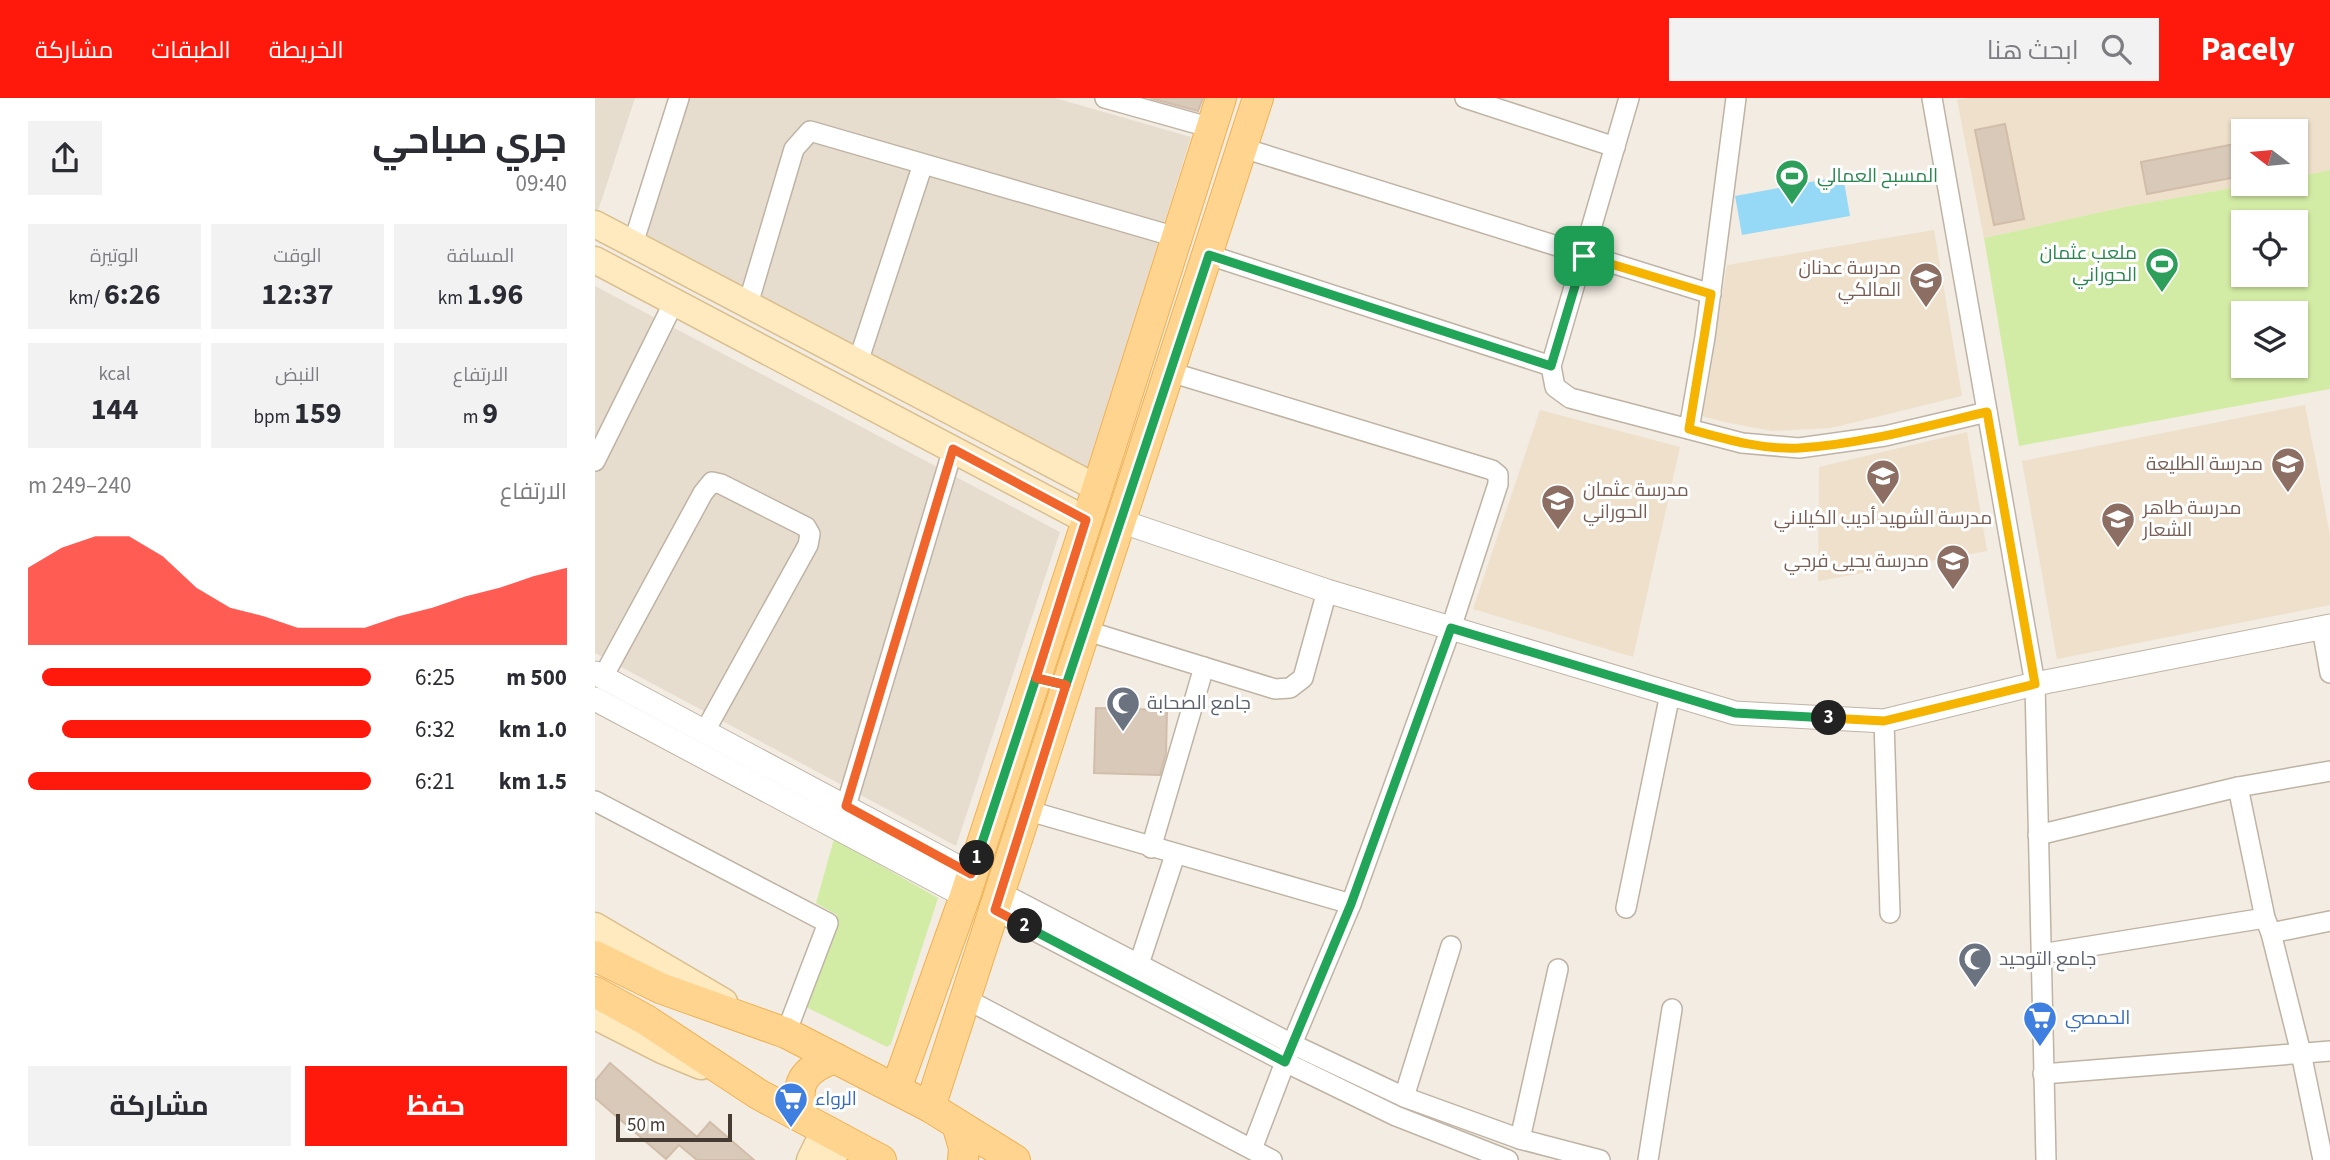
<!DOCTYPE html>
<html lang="ar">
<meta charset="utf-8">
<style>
body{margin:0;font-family:"Source Sans 3",Cairo,sans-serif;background:#f2f2f3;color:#2b2b33;direction:rtl;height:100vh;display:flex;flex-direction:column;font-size:26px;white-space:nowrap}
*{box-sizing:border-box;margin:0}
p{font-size:23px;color:#7c7c81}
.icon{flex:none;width:38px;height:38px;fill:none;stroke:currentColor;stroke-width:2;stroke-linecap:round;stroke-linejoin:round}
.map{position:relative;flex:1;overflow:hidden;direction:ltr}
.drawer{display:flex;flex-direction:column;background:#fff;width:595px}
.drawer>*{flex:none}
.needle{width:46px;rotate:286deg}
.tools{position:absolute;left:1636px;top:21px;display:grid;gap:14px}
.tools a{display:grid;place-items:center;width:77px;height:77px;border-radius:0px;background:#fff;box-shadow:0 2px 5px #0004;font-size:35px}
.scale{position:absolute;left:21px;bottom:18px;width:116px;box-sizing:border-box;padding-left:7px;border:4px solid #453b32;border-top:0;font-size:19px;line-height:24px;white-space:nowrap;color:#453b32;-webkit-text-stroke:5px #fff;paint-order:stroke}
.pin{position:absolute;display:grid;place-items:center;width:60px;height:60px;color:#fff;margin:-30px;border-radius:14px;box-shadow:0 4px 10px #0006}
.km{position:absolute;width:35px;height:35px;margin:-18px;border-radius:50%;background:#222;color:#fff;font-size:19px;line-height:35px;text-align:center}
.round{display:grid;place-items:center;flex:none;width:74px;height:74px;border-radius:0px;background:#f2f2f3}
.summary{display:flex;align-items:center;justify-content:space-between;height:119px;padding:0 28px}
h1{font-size:38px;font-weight:700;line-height:52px}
.figures{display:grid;grid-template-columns:repeat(3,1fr);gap:10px;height:119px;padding:7px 28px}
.figures div{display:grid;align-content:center;border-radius:0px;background:#f2f2f3;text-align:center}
.figures b{font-size:30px;font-weight:700}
.figures small{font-size:19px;font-weight:400}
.figures p{font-size:19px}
.chart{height:196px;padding:14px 28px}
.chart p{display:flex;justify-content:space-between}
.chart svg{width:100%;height:126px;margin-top:7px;fill:#ff190c;opacity:.7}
.button{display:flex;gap:14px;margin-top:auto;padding:14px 28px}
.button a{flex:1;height:80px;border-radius:0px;background:#ff190c;color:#fff;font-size:28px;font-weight:700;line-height:80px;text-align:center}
.button a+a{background:#f2f2f3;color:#2b2b33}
ul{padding:0 28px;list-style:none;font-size:23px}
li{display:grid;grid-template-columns:112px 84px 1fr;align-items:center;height:52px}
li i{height:18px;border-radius:9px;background:#ff190c}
header{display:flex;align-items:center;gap:42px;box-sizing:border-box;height:98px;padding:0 35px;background:#ff190c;color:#fff}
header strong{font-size:33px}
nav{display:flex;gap:38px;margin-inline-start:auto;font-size:24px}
.search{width:490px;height:63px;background:#f2f2f3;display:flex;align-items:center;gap:18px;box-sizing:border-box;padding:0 24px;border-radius:0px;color:#7c7c81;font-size:26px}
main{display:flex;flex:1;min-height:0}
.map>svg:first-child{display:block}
.residential{fill:#e7ddcf}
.education{fill:#eee0ca}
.green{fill:#d3eca5;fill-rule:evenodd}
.water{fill:#96d9f7}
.building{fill:#d9c9b9;stroke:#d1bda9;stroke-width:2}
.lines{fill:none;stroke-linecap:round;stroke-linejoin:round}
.minor-casing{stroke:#bfb3a4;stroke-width:22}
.tertiary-casing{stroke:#bfb3a4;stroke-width:25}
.secondary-casing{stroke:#dabf8e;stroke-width:29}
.primary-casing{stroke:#efb153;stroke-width:32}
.minor{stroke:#fff;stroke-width:19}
.tertiary{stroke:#fff;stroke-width:23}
.secondary{stroke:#ffe9bf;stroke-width:26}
.primary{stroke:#ffd48e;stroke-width:30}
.split-1-casing{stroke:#fff;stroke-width:14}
.split-2-casing{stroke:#fff;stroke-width:14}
.split-3-casing{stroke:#fff;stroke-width:14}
.split-4-casing{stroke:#fff;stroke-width:14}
.split-1{stroke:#22a559;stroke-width:9}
.split-2{stroke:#f0652b;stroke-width:9}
.split-3{stroke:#22a559;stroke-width:9}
.split-4{stroke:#f5b400;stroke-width:9}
.labels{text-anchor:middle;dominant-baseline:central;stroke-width:6;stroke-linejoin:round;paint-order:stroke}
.leisure-label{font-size:19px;fill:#27864d;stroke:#fff;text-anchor:start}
.education-label{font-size:19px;fill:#785e54;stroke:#fff;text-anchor:end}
.worship-label{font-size:19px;fill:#5b616d;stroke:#fff;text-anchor:start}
.shop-label{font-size:19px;fill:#366cbe;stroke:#fff;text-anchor:start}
</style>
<header>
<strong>Pacely</strong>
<div class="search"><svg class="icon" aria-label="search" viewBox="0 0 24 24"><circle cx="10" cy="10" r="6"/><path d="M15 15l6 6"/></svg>ابحث هنا</div>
<nav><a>الخريطة</a><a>الطبقات</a><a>مشاركة</a></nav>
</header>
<main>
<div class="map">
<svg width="1735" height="1062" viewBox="0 0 1735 1062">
<rect width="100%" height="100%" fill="#f3ece2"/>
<g class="residential">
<polygon points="0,0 40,0 0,122"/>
<polygon points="93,0 460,0 596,39 493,373 50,141"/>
<polygon points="0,188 465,434 361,748 0,555"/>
</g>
<g class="education">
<polygon points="1371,0 1735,0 1735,72 1701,79 1701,33 1648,33 1648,86 1660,86 1529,109 1389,140 1362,2"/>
<polygon points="1339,132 1367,298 1236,330 1177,333 1129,324 1107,318 1132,167"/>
<polygon points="1710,307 1735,437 1735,507 1462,561 1427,363"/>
<polygon points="945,312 1085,349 1038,559 878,511"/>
<polygon points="1372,334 1392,453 1223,483 1224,369"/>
</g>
<g class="green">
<path d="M1735 72V291L1424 348 1389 140 1529 109 1660 86H1701V79ZM1701 124V177H1648V124ZM1701 215V268H1648V215Z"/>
<polygon points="239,741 343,800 296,946 292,949 207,907 242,817 221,805"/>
</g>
<polygon class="water" points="1248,78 1255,118 1147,137 1140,98"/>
<g class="building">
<polygon points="555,0 608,0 603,13"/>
<polygon points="1410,26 1429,121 1399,127 1380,32"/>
<polygon points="1640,46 1647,78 1552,96 1546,64"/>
<polygon points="501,610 572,612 571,655 565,677 499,675"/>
<polygon points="15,965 102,1039 115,1024 159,1062 102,1062 84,1047 71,1061 0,1000 0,983"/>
</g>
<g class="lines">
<g class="minor-casing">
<g id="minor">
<polyline points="510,0 617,30"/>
<polyline points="870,0 1020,49"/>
<polyline points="1034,0 956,268 960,289 975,300 1147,345 1204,350 1290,338 1392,314"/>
<polyline points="1337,0 1440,586 1451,1062"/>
<polyline points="648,50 1116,196"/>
<polyline points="38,146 84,0"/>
<polyline points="614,157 956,268"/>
<polyline points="153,206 199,51 215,33 581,139"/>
<polyline points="263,264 328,66"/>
<polyline points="575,274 897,372 903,377 903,386 856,530 756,806 697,946 657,1051"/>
<polyline points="1094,331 1110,239 1141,0"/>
<polyline points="0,363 79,204"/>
<polyline points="1727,530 1735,575"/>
<polyline points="489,532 680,591 695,590 708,580 732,493"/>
<polyline points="8,579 108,395 117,384 126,386 211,429 215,436 213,447 110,633"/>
<polyline points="1289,623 1295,815"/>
<polyline points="1643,689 1670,820 1676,835 1706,955 1728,1062"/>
<polyline points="0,703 233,825 191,935"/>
<polyline points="251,708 358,351"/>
<polyline points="431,712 756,806"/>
<polyline points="1443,737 1643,689 1735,673"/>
<polyline points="556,750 609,569"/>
<polyline points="405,794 697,946 809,999 925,1041 1005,1062"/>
<polyline points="1031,810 1075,596"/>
<polyline points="400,812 690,964 801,1018 913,1062"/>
<polyline points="1676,835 1735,823"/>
<polyline points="1446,856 1670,820"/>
<polyline points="544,866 580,757"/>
<polyline points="371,901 677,1062"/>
<polyline points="1448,976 1735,953"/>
<polyline points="809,999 856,848"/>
<polyline points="925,1041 963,871"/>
<polyline points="1053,1062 1077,911"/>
</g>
</g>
<g class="tertiary-casing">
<g id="tertiary">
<polyline points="525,423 732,493 1140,615 1289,623 1440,586 1735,528"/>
<polyline points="0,575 376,776"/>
<polyline points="0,601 370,798"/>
</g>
</g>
<g class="secondary-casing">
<g id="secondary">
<polyline points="0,126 502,390"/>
<polyline points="0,162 491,422"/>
<polyline points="0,828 129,904"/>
<polyline points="0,918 67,952 106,968"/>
<polyline points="215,1062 230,1031"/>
<polyline points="237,1062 247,1040"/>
</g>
</g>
<g class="primary-casing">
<g id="primary">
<polyline points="0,858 65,890 191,935 335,1009 420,1062"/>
<polyline points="0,894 51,922 163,996 286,1062"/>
<polyline points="301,991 370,798 499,401 626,0"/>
<polyline points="335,1009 663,0"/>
<path d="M208 1019C199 986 207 972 240 960"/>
<polyline points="362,1026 369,1050 368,1062"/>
</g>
</g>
<use href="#minor" class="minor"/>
<use href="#tertiary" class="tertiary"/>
<use href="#secondary" class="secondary"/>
<use href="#primary" class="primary"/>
</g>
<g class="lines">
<g class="split-1-casing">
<polyline id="split-1" points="382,760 441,580 471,587 614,157 956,268 989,158"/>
</g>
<g class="split-2-casing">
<polyline id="split-2" points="382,760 376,776 251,708 358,351 491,422 441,580 471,587 400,812 430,828"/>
</g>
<g class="split-3-casing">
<polyline id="split-3" points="430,828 690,964 756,806 856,530 1140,615 1234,620"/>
</g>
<g class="split-4-casing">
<path id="split-4" d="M989 158 1116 196 1094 331C1130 341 1167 352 1205 350 1268 346 1331 328 1392 314L1440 586 1289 623 1234 620"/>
</g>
<use href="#split-1" class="split-1"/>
<use href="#split-2" class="split-2"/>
<use href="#split-3" class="split-3"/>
<use href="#split-4" class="split-4"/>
</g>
<defs>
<g id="stadium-pin" transform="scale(1.75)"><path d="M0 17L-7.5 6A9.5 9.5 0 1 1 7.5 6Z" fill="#2e9e5b" stroke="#fff"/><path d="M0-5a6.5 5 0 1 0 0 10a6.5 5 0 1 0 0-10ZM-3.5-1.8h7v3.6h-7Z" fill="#fff"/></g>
<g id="school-pin" transform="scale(1.75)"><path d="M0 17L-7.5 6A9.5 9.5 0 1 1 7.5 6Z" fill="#8d6e63" stroke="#fff"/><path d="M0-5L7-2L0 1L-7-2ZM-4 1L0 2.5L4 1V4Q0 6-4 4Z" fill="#fff"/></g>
<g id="mosque-pin" transform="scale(1.75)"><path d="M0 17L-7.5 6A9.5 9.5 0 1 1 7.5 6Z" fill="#6b7280" stroke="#fff"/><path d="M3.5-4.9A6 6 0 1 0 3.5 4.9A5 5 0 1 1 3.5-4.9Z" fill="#fff"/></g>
<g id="supermarket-pin" transform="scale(1.75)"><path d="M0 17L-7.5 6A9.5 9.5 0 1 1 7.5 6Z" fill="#3f7fe0" stroke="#fff"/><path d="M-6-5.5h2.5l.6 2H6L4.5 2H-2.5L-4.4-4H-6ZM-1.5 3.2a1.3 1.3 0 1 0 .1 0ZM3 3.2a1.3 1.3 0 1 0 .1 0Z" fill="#fff"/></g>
</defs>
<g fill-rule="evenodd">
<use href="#stadium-pin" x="1197" y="78"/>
<use href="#stadium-pin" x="1567" y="166"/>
<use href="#school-pin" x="1331" y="181"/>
<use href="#school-pin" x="1693" y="366"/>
<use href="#school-pin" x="1288" y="378"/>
<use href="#school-pin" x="963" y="403"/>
<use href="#school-pin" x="1523" y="421"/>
<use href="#school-pin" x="1358" y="463"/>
<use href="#mosque-pin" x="528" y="605"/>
<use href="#mosque-pin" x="1380" y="861"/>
<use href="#supermarket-pin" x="1445" y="920"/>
<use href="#supermarket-pin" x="196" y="1001"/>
</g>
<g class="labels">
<g class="leisure-label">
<text x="1222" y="78">المسبح العمالي</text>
<text x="1542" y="155" text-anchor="end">ملعب عثمان<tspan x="1542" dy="22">الحوراني</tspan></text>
</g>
<g class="education-label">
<text x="1306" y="170">مدرسة عدنان<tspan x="1306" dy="22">المالكي</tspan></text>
<text x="1668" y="366">مدرسة الطليعة</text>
<text x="988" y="392" text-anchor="start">مدرسة عثمان<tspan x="988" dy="22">الحوراني</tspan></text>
<text x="1548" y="410" text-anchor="start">مدرسة طاهر<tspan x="1548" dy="22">الشعار</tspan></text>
<text x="1288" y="420" text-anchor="middle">مدرسة الشهيد أديب الكيلاني</text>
<text x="1334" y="463">مدرسة يحيى فرجي</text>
</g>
<g class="worship-label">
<text x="552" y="605">جامع الصحابة</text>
<text x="1404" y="861">جامع التوحيد</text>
</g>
<g class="shop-label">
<text x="1470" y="920">الحمصي</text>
<text x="220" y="1001">الرواء</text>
</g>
</g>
</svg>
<div class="tools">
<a><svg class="needle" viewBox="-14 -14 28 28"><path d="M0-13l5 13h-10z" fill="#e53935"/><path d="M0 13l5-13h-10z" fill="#7c7c81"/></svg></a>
<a><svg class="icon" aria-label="locate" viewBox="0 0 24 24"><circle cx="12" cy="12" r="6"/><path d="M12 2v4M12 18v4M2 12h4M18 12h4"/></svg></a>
<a><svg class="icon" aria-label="layers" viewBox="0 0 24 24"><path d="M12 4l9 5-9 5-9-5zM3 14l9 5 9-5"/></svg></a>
</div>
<div class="scale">50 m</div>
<div class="pin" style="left:989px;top:158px;background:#1e9e55"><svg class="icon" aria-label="arrive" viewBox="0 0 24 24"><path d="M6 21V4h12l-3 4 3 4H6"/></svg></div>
<b class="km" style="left:382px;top:760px">1</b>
<b class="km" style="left:430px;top:828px">2</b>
<b class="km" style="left:1234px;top:620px">3</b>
</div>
<section class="drawer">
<div class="summary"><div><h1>جري صباحي</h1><p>09:40</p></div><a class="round"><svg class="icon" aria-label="share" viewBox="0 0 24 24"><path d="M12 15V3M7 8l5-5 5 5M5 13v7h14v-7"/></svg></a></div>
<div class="figures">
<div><p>المسافة</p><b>1.96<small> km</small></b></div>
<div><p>الوقت</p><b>12:37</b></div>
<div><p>الوتيرة</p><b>6:26<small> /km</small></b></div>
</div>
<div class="figures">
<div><p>الارتفاع</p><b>9<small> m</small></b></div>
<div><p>النبض</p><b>159<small> bpm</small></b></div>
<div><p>kcal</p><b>144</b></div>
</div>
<div class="chart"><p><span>الارتفاع</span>240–249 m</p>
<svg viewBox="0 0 160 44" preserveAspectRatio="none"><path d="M0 44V17L10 10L20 6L30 6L40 13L50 24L60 31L70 34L80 38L90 38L100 38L110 34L120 31L130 27L140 24L150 20L160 17V44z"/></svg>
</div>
<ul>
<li><b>500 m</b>6:25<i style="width:96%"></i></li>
<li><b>1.0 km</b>6:32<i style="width:90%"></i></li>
<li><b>1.5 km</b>6:21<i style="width:100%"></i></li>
</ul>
<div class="button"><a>حفظ</a><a>مشاركة</a></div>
</section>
</main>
